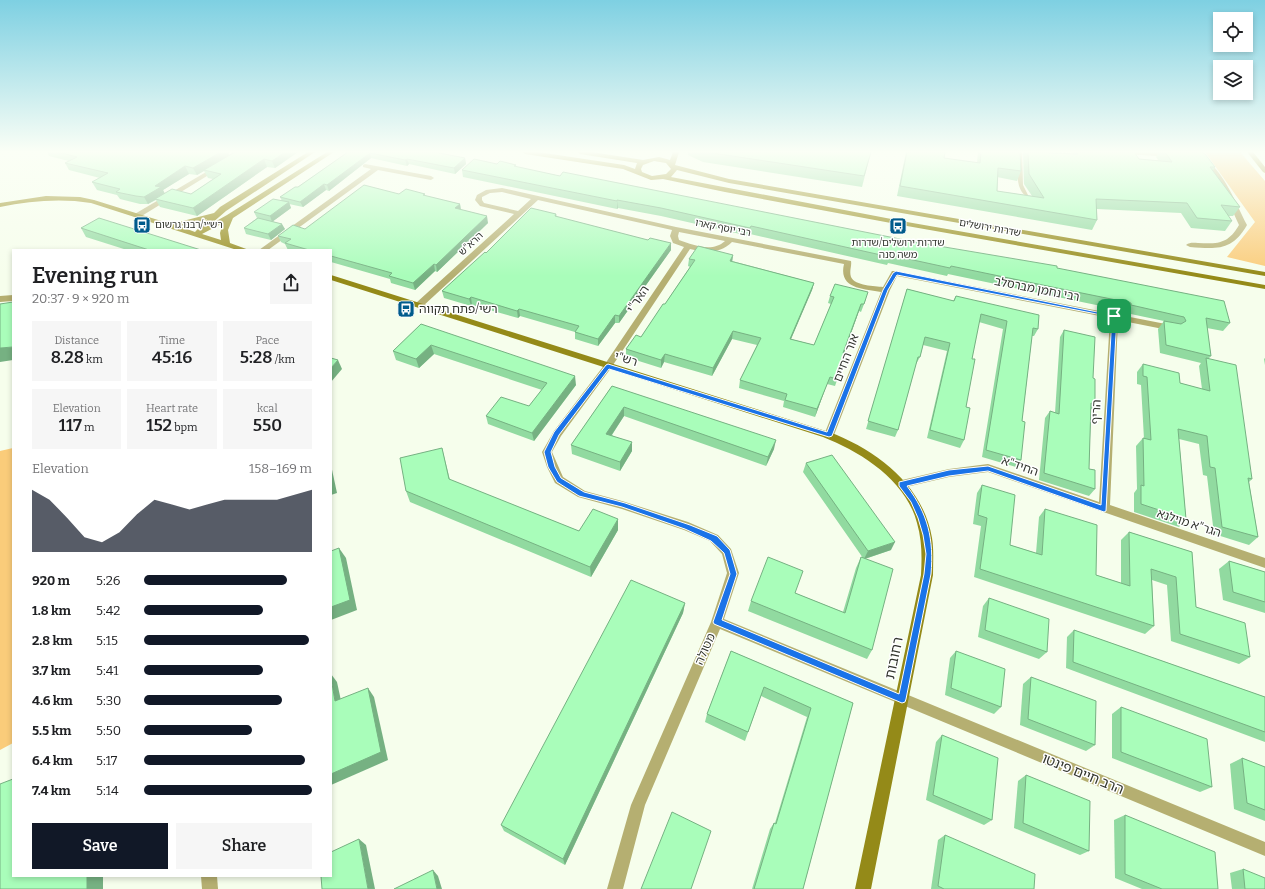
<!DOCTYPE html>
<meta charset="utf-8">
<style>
body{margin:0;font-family:Bitter,"Noto Sans Hebrew",serif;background:#f6f6f6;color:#202124;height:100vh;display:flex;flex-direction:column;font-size:15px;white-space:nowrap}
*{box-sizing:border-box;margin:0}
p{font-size:13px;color:#757577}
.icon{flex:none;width:22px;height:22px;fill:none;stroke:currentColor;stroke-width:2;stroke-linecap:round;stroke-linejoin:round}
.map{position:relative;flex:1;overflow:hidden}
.drawer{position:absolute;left:12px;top:249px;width:320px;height:628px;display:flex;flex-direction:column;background:#fff;border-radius:0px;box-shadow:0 2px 6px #0003}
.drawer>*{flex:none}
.fabs{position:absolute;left:1213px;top:12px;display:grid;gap:8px}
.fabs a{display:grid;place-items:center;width:40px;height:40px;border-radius:0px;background:#fff;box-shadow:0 2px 6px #0003;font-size:20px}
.pin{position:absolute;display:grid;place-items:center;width:34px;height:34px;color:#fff;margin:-17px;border-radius:8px;box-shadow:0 2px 6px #0006}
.round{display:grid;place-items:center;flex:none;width:42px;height:42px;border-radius:0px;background:#f6f6f6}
.overview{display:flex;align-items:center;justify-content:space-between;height:68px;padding:0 20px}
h1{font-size:22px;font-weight:600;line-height:30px}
.figures{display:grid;grid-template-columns:repeat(3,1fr);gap:6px;height:68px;padding:4px 20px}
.figures div{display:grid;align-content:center;border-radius:0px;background:#f6f6f6;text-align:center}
.figures b{font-size:17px;font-weight:600}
.figures small{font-size:11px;font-weight:400}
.figures p{font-size:11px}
.chart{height:112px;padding:8px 20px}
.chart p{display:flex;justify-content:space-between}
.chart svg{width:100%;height:72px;margin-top:4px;fill:#111827;opacity:.7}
.cta{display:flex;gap:8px;margin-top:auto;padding:8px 20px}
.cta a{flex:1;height:46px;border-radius:0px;background:#111827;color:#fff;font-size:16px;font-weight:600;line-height:46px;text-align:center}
.cta a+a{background:#f6f6f6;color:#202124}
ul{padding:0 20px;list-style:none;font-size:13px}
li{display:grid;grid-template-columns:64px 48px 1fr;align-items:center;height:30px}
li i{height:10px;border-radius:5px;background:#111827}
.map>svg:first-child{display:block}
.green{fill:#facc7a}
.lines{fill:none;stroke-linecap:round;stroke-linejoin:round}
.lane{fill:#b5af71;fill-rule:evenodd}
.street{fill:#b5af71;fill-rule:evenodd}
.secondary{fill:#948a18;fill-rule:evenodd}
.wall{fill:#91daa0;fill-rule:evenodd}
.shaded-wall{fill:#76b182}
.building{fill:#a9fdba;stroke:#76b182}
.route{fill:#1a73e8;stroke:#fff;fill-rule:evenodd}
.labels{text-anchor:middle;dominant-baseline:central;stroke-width:3;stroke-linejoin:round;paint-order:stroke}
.far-poi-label{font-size:10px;fill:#31342d;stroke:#fff;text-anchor:start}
.far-street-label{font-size:10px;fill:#31342d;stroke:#fff}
.street-label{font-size:12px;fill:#31342d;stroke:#fff}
.poi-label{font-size:12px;fill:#31342d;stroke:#fff;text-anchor:start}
.near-street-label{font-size:14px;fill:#31342d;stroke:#fff}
</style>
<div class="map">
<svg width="1265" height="889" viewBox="0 0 1265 889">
<rect width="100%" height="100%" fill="#f6feec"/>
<g class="green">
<polygon points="1205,152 1240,152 1265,181 1265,266 1227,257 1255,222"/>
<polygon points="13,448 13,743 0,750 0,451"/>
</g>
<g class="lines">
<path class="lane" d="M1018 152H1022L1023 185 1028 195 1026 196C1014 188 1018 165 1018 152Z"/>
<g class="street">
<path d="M1124 152C1135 152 1166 149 1174 155L1171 157 1127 154Z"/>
<path d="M1202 159H1206C1226 176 1235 202 1247 225 1232 251 1217 249 1190 247L1186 245C1190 242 1194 243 1198 243 1218 244 1228 244 1239 225 1229 203 1221 178 1202 161Z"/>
<polygon points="365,164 431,176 434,178 431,180 378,170 268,250 259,250 371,169 363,167 363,165"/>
<polygon points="218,165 221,167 220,168 140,217 134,217 133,215"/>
<path d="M502 188 676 227 851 261C852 266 849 271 851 277 855 286 875 286 883 287L892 271H895L1176 326 1177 328 1176 330 1173 331 1118 320 1110 505 1265 558V568L988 472 949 477 902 488 898 487 897 484 898 481 902 480 949 469 988 464 1099 502 1110 318 897 276 890 290 834 435 832 438H826L824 435 881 292C864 289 838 289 844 264L732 242C720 254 705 253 690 249L611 368 561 436 552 452 563 477 585 491 622 501 688 522 718 535 731 549 739 573 724 619 1265 842V856L720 629 645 805 623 889H607L631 805 711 622 727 573 722 554 710 541 684 530 622 509 578 497 555 483 547 467 542 452 554 431 605 364 684 247 673 243 670 236 672 230 538 200 422 307H416L415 305 416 303 514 214 480 206 475 200 477 195 486 190ZM502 192 531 199 518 211 484 203 482 200V197L490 193ZM679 232 725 241C712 253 694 245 679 240L678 236Z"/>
<polygon points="13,295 13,301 0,302 0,296"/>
<polygon points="201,876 217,876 218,889 202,889"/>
</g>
<g class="secondary">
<path d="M308 152H315L226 211 211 224 227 215 327 152H334L233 218 228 230 230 243 249 250H237L91 203C60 198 30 201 0 207V203L46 196 80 197 94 200 171 224 214 213 220 207ZM207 219 195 232 179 226 193 224ZM223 223 220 233 221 240 202 234Z"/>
<path d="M522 152H538L624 165 635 169 637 163 580 154 577 152H592L643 160 659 157 670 160 673 152H679L675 165 729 179 1265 272V276L729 183 677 170 671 177 907 222 1265 285V289L907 226 725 192 663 179 651 180 623 169 525 154ZM654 161 666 163 671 169 666 174 652 176 642 172 641 169 643 165Z"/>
<polygon points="1247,152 1253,152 1265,167 1265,173 1263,172"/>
<path d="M331 275 829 432C877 450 923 485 932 538 934 550 933 563 933 575L871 889H855L921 575C922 557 922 540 917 523 906 480 861 452 823 437L331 280Z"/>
</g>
</g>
<g class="wall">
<path d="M47 152H228L229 155 235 152H298L275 168 267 167 197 216 160 207 156 200 148 204H140L120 199 117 195 97 190 92 182 100 178 69 170 65 163 69 161 49 156ZM204 171 208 178 213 179 191 194H165L163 190 189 174 197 175Z"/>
<polygon points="348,152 434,152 465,158 466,164 455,174 409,164 407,166 371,158 329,191 326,190 303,207 289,204 291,208 273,221 285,229 271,240 246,234 244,228 257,218 254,212 282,201 280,197 298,187"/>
<polygon points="688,152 871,152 862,187 703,162 688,155"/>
<polygon points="906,152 945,152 944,158 977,163 978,152 1020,152 1021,171 1017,181 997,177 997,191 1032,196 1024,184 1023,152 1073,154 1073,152 1134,152 1139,159 1159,161 1156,157 1159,152 1201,152 1215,167 1213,171 1240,207 1233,216 1228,216 1232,221 1225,231 1191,228 1181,213 1097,209 1097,220 1092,230 897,196"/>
<polygon points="497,164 516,165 516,167 560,176 915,242 1057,268 1230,323 1223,331 1207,328 1211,356 1208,359 1252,479 1249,482 1258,537 1249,545 1214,534 1207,476 1203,475 1199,444 1179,439 1186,519 1179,527 1134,512 1134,493 1137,489 1136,446 1143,438 1144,439 1141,385 1137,384 1137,372 1143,364 1180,383 1202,389 1199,366 1201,363 1160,353 1158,329 1164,321 1126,313 1125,311 1053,296 948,274 947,276 888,263 887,265 750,234 749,236 661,216 618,208 617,209 463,177 462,170"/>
<polygon points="399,194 425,196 460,204 461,210 488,223 437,272 435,271 415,290 391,283 390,279 331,262 331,250 288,250 285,244 281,242 278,236 305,229"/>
<polygon points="556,214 557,217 671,250 619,323 615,323 598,346 575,339 575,332 520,316 518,318 472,305 471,306 444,298 442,291 486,253"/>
<polygon points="81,228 201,250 127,250 86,237"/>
<polygon points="733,255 732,261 814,283 812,290 791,339 814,345 831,304 828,303 830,296 866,299 861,312 859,311 844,353 846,354 835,386 827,384 815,417 783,407 784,401 739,388 740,380 757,345 732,339 712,376 664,362 661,368 626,357 626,349 641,337 665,304 690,267 688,266 689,259"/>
<polygon points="907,289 953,301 956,296 1038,329 1034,336 1032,336 1022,421 1021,460 1016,467 982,457 1003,329 979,322 972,359 966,407 964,440 960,448 927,438 947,351 923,345 920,357 916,364 898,430 895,437 866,429"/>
<polygon points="421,324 576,385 534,441 488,424 486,416 529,406 542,390 434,354 419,368 396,360 393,351"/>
<polygon points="1064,330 1093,378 1095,404 1091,410 1089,469 1095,489 1089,496 1039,480 1045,418 1050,411 1055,413 1060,337"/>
<polygon points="1265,358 1265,365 1264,359"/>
<polygon points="612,386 774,449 766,466 624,416 612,435 632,451 620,471 572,454 571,445"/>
<polygon points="442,448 450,480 579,531 618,530 591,577 410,502 406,491"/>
<polygon points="806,463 891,550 865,559 872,650 867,659 748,611 751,601 795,593 843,612 856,568 861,557 863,558 803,472"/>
<polygon points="982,485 1010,545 1036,553 1039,517 1045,509 1096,575 1121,583 1121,540 1129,532 1192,552 1196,607 1250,657 1239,664 1171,641 1167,585 1152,580 1154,626 1145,634 974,577 981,526 973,524 977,493"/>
<polygon points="1229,561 1265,572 1265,613 1223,600 1219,569"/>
<polygon points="989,598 1047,652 1039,659 978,637 983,606"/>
<polygon points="685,603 683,613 565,865 504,831 501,825"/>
<polygon points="1074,630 1265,697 1265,742 1066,668 1067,637"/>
<polygon points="731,651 853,703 803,889 752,889 770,829 774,823 775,823 807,717 761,696 745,741 705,722 707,714"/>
<polygon points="956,651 1001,707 994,714 945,695 950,658"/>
<polygon points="1031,677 1095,745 1086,751 1020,725 1023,684"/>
<polygon points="1121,707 1212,787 1200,792 1112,758 1112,714"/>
<polygon points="942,735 992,820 984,825 926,800 936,742"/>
<polygon points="1242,758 1265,767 1265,821 1234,809 1230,764"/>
<polygon points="1026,775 1089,851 1080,855 1014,828 1018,781"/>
<polygon points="1125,815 1218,889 1142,889 1115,878 1114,820"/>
<polygon points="945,835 1034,889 931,889 938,840"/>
<polygon points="1243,869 1265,889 1232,889 1230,873"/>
</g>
<g class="shaded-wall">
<polygon points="221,152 228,152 229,156 197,175 193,168"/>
<polygon points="285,152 298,152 275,168 272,161"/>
<polygon points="370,153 371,158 329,191 327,185"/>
<polygon points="465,158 466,164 455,174 454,168"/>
<polygon points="264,159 267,167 197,216 193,208"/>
<polygon points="407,159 409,164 407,166 405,160"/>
<polygon points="185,166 189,174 163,190 165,194 148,204 144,197 155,186"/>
<polygon points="324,184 326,190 303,207 300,202"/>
<polygon points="617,200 618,208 617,209"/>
<polygon points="289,202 291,208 272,222 270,216"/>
<polygon points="460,204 461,211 455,208"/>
<polygon points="487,216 488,223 437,272 436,265"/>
<polygon points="282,224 285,229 271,240 268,234"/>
<polygon points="671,243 671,250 619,323 619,316"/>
<polygon points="733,255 732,263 730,261"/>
<polygon points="434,264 435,271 415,290 413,283"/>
<polygon points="814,283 812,290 788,346 790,339"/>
<polygon points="471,297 472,305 471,306 469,299"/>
<polygon points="861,304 859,311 841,361 843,353"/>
<polygon points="519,309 520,316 518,318 517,311"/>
<polygon points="615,315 615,323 598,346 598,339"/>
<polygon points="733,331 732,339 712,376 713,368"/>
<polygon points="431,345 434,354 419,368 416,359"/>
<polygon points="13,347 13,360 0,362 0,348"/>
<polygon points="665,354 664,362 661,368 661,360"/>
<polygon points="338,360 342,369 331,382 331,368"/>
<polygon points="575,376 576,385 534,441 532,433"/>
<polygon points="830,377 827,384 815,417 817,409"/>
<polygon points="624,407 624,416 607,442 606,434"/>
<polygon points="776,440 774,449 766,466 768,457"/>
<polygon points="632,442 632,451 620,471 620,462"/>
<polygon points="331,465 337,493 331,495"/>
<polygon points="618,519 618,530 591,577 590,567"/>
<polygon points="895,542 891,550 864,559 868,551"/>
<polygon points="339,548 346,558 357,610 331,620 331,607"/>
<polygon points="685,603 683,613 565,865 563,859"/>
<polygon points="331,674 337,682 343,710 335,701 331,678"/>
<polygon points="368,688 374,697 388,760 331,785 331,774"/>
<polygon points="359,839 366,845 375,889 368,889"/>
<polygon points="433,870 438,876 442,889 437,889"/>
<rect x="87" y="876" width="16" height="13"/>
</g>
<g class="building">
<polygon points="58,152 221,152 193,168 185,166 155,186 161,187 144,197 136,196 116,192 120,189 92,182 108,173 65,163 77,157"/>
<polygon points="235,152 285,152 272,161 264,159 193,208 155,199 172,189 191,194 221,174 204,170"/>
<polygon points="348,152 434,152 465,158 454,168 407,159 405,160 370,153 327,185 324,184 300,202 280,197 295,187 298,187"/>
<polygon points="706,152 871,152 864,176"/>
<polygon points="907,152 945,152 944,158 980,163 981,152 1020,152 1021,171 998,168 997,191 1044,198 1029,174 1028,152 1078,154 1077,152 1134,152 1139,159 1172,162 1165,152 1201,152 1205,154 1215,167 1210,167 1240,207 1221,205 1232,221 1197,218 1187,203 1096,199 1097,220 900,186"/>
<polygon points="474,159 497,164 500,161 516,165 514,166 560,176 563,172 915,242 1057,266 1057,268 1224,301 1230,323 1206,318 1211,356 1166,345 1164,321 1181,324 1186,321 1184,317 1131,305 1131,303 1057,288 951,266 950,268 890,255 890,257 751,226 750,228 661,208 617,200 617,201 462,170"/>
<polygon points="364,185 399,194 406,189 425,194 423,195 460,204 455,208 487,216 436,265 434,264 413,283 389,276 392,273 331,256 331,250 309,250 285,243 291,239 278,236 293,225 305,229"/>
<polygon points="273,199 289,202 270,216 254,212"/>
<polygon points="531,208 556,214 555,216 648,240 650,238 671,243 619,316 615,315 598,339 575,332 579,326 519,309 517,311 471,297 469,299 442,291 485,252 486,253"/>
<polygon points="99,218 201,250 149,250 81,228"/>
<polygon points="258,218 282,224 268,234 244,228"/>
<polygon points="698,246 733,255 730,261 814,283 790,339 814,345 834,297 830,296 835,284 868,292 864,304 861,304 843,353 846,354 837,379 830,377 817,409 785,400 787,394 740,380 761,338 733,331 713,368 665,354 661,360 626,349 636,335 641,337 663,304 665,304 695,260 689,259"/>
<polygon points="907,289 954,301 956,296 1039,315 1038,329 1033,328 1022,421 1025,422 1021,460 986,450 1007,321 981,314 972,359 975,359 966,407 970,408 964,440 930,430 950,343 925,337 920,357 918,357 898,430 868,421"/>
<polygon points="13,302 13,347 0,348 0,304"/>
<polygon points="421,324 575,376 532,433 486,416 501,397 529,406 547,383 431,345 416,359 393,351"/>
<polygon points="1064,330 1095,337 1093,378 1095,379 1095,404 1091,403 1089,469 1095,470 1095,489 1044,473 1050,411 1059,414"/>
<polygon points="331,358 338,360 331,368"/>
<polygon points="1206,358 1236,365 1252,479 1248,478 1258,537 1222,527 1215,468 1210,467 1207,436 1178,429 1186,519 1141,504 1141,485 1144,486 1143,438 1151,440 1147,377 1143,376 1143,364 1179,373 1180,383 1210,391"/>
<polygon points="612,386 776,440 768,457 624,407 606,434 632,442 620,462 571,445"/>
<polygon points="442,448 449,479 579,531 593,509 618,519 590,567 406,491 400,458"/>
<polygon points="832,455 895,542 868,551 806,463"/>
<polygon points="982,485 1015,495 1010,545 1042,555 1045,509 1097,525 1096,575 1130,586 1129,532 1192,552 1196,607 1245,623 1250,657 1180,634 1176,577 1151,569 1154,626 980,569 987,518 978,515"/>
<polygon points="339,548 350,600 331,607 331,551"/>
<polygon points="768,557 803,571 795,593 845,613 861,557 893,569 872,650 751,601"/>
<polygon points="1229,561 1265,572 1265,602 1233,592"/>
<polygon points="631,580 685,603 563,859 501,825"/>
<polygon points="989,598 1049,619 1047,652 985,630"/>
<polygon points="1074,630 1265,697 1265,732 1073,662"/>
<polygon points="731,651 853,703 803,889 754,889 774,823 776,824 811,708 764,687 748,732 707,714"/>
<polygon points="956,651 1005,669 1001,707 951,688"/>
<polygon points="1031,677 1096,701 1095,745 1028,719"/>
<polygon points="331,678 335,701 368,688 381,752 331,774"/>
<polygon points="1121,707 1207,739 1212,787 1121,752"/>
<polygon points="942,735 998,758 992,820 933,795"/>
<polygon points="1242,758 1265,767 1265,810 1247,803"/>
<polygon points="1026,775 1090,801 1089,851 1023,823"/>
<polygon points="13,779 13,876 87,876 87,889 0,889 0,784"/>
<polygon points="672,812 711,831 691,889 641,889"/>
<polygon points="1125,815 1215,852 1218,889 1162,889 1125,874"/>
<polygon points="945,835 1035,874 1034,889 944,889 938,886"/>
<polygon points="359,839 368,889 322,889 321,876 331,876 331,852"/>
<polygon points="1243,869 1265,878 1265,889 1245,889"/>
<polygon points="433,870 437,889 394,889"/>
</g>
<linearGradient id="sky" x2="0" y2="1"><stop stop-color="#7ed0e2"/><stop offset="0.55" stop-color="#fbfff6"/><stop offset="1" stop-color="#fbfff6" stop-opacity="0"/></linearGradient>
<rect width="1265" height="276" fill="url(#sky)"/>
<path class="route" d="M896 271 1117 316 1106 511 1104 512 988 471 949 476 907 486C928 514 934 539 931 574L906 699 905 702 902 703 714 624 713 622 730 574 724 553 711 541 685 529 622 507 579 496 557 482 548 467 544 452 554 432 606 365 608 364 827 432 883 290 893 273ZM897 275 1112 317 1101 505 988 466 949 470 899 482V486L911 502 918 518 923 535 926 554 924 574 899 694 722 620 737 574 730 550 717 536 690 525 625 503 584 492 561 478 555 467 551 452 559 435 609 369 829 437 832 436 888 290Z"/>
<defs>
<g id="bus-square" transform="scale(0.9)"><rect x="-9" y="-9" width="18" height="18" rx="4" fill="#005b8c" stroke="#fff"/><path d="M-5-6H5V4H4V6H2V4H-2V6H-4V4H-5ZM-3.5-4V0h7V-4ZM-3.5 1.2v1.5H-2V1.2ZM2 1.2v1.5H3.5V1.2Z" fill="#fff"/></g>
</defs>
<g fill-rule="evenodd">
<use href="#bus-square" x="142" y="225"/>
<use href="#bus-square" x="898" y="226"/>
<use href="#bus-square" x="406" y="309"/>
</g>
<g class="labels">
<g class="far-poi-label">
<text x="155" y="225">רש״י/רבנו גרשום</text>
<text x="898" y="243" text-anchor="middle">שדרות ירושלים/שדרות<tspan x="898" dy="12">משה סנה</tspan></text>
</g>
<g class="far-street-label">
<text transform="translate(723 228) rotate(11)">רבי יוסף קארו</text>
<text transform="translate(990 228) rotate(10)">שדרות ירושלים</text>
<text transform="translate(471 244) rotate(-43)">הרא"ש</text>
</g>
<g class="street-label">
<text transform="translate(1037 289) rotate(11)">רבי נחמן מברסלב</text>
<text transform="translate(638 299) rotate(-56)">האר"י</text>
<text transform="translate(846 358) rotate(-69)">אור החיים</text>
<text transform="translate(626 359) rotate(17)">רש"י</text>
<text transform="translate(1096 412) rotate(-87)">הריף</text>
<text transform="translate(1020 466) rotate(19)">החיד"א</text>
<text transform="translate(1189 523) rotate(18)">הגר"א מוילנא</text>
<text transform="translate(705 649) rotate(-66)">מטולה</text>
</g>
<g class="poi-label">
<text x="419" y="309">רשי/פתח תקווה</text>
</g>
<g class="near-street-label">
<text transform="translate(894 658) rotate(-78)">רחובות</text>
<text transform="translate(1083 774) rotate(22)">הרב חיים פינטו</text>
</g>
</g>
</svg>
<div class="fabs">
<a><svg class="icon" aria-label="locate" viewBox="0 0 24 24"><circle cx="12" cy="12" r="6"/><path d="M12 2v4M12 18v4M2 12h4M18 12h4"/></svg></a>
<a><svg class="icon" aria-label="layers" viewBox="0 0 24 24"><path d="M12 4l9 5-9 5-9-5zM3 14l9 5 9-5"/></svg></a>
</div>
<div class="pin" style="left:1114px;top:316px;background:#1e9e55"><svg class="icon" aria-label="arrive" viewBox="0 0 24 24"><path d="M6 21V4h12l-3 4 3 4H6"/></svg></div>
<section class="drawer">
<div class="overview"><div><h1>Evening run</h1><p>20:37 · 9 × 920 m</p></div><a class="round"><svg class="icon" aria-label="share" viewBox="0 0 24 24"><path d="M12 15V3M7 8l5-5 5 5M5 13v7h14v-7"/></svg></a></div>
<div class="figures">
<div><p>Distance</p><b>8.28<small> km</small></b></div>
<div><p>Time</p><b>45:16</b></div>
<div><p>Pace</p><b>5:28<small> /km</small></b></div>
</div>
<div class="figures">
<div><p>Elevation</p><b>117<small> m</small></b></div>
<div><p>Heart rate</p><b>152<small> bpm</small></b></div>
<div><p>kcal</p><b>550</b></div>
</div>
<div class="chart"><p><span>Elevation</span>158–169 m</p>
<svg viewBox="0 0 160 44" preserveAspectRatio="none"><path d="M0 44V6L10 12L20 23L30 35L40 38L50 32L60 21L70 12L80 15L90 18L100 15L110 12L120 12L130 12L140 12L150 9L160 6V44z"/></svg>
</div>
<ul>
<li><b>920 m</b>5:26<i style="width:85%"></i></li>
<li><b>1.8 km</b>5:42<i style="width:71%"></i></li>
<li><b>2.8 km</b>5:15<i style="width:98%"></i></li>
<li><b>3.7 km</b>5:41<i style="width:71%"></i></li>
<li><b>4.6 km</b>5:30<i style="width:82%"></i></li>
<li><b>5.5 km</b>5:50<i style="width:64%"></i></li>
<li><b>6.4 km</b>5:17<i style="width:96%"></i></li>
<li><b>7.4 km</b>5:14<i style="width:100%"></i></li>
</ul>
<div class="cta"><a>Save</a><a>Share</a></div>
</section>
</div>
